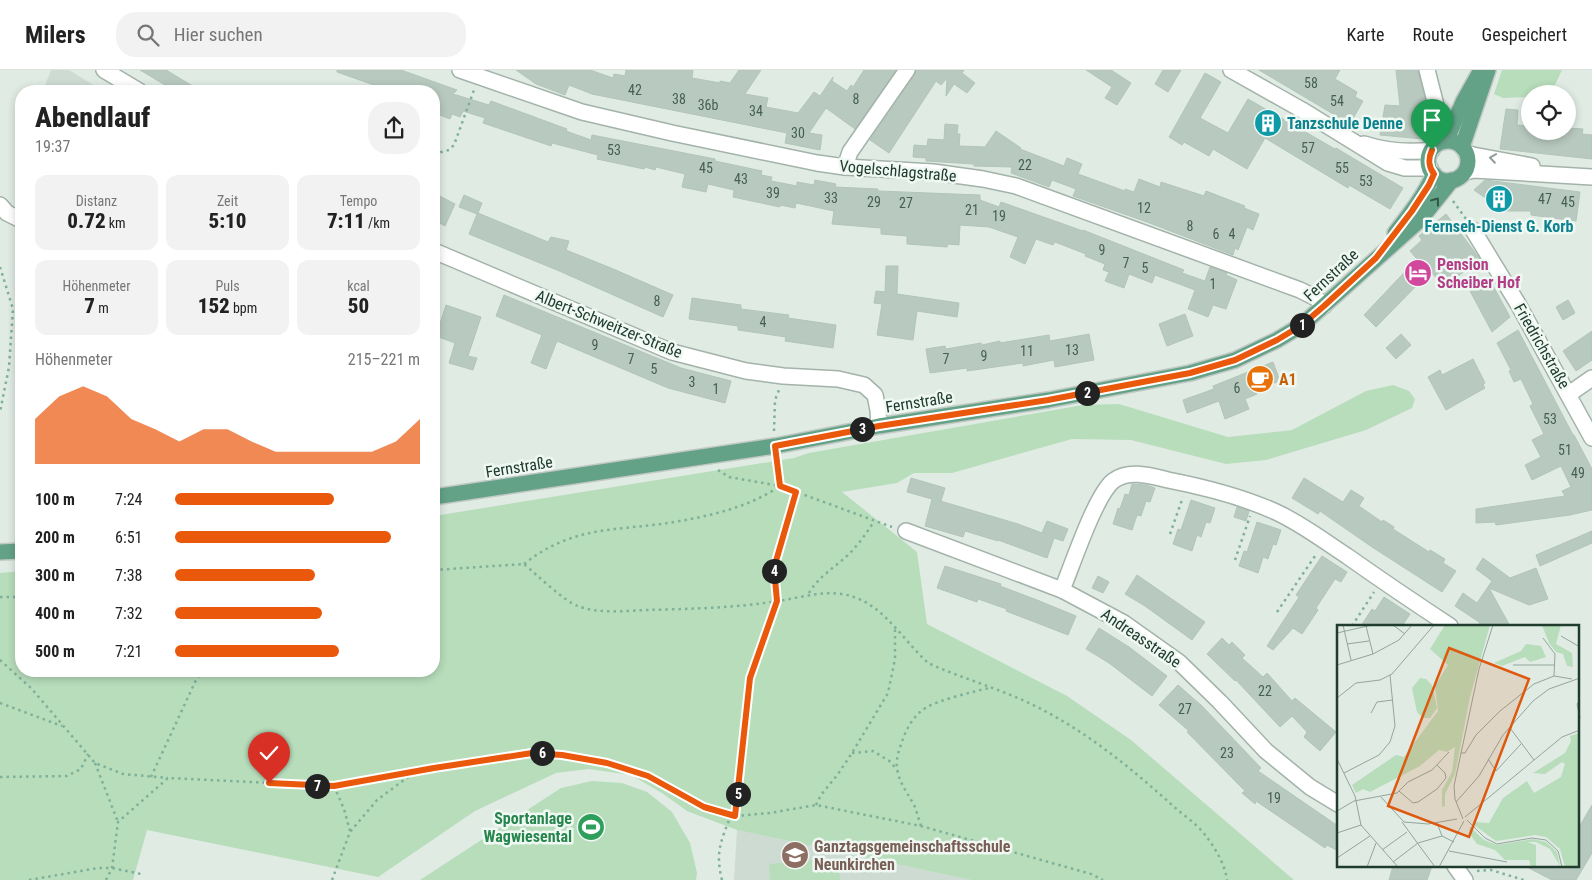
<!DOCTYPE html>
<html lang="de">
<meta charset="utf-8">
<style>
body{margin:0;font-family:"Roboto Condensed",sans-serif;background:#f2f2f2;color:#222;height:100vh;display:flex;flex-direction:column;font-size:19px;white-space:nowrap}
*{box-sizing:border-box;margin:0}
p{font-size:16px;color:#767676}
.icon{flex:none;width:28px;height:28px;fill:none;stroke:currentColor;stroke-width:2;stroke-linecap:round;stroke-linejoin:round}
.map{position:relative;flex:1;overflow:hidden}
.side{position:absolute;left:15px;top:15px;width:425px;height:592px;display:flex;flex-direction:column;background:#fff;border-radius:20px;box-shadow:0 2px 8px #0003}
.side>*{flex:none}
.buttons{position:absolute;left:1521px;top:15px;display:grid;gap:10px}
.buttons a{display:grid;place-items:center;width:55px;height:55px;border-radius:50%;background:#fff;box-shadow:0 2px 8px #0003;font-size:25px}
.pin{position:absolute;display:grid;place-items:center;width:42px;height:42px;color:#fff;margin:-51px -21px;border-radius:50% 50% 50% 0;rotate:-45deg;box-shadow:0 0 5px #0007}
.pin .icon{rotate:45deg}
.km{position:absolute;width:25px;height:25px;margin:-12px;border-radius:50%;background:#222;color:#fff;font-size:14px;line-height:25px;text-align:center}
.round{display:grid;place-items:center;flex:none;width:52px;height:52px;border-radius:20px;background:#f2f2f2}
.head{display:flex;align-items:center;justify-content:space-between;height:85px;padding:0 20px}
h1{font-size:28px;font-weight:800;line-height:38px}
.stats{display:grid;grid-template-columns:repeat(3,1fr);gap:8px;height:85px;padding:5px 20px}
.stats div{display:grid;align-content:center;border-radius:12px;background:#f2f2f2;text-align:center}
.stats b{font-size:21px;font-weight:800}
.stats small{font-size:14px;font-weight:400}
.stats p{font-size:14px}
.chart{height:140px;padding:10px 20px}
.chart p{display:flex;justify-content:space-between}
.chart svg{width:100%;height:90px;margin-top:5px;fill:#ea580c;opacity:.7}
ul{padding:0 20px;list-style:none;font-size:16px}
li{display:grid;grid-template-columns:80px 60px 1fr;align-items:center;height:38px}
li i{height:12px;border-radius:6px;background:#ea580c}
header{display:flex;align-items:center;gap:30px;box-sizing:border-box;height:70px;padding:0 25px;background:#fff;border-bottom:1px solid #e0e0e0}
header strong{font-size:24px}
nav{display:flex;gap:28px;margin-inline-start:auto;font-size:18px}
.search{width:350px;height:45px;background:#f2f2f2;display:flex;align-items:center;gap:12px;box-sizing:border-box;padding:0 18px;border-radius:20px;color:#767676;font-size:19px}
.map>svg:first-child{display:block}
.built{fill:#cedbd3}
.green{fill:#b7ddbb}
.building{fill:#b8c9bf;stroke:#b2c5ba}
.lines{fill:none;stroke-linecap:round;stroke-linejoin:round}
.minor-casing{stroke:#a3b3aa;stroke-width:18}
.major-casing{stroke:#c1c8c5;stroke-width:18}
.path{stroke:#7fb098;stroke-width:2.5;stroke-dasharray:2.5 4;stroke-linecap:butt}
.minor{stroke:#fff;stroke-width:15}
.major{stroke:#63a287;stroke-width:15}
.oneway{stroke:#909e97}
.oneway2{stroke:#315645}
.route-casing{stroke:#fff;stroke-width:10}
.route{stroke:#ea580c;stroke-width:6}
.labels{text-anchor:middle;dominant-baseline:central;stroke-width:5;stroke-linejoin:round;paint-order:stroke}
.number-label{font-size:14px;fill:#465f53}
.culture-label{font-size:16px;font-weight:bold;fill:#0d838f;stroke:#f0f8f3;text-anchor:start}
.street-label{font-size:16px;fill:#203c2f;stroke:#f0f8f3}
.hotel-label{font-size:16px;font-weight:bold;fill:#b23c85;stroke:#f0f8f3;text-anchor:start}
.food-label{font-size:16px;font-weight:bold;fill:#c56008;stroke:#f0f8f3;text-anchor:start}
.leisure-label{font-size:16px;font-weight:bold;fill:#27864d;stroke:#f0f8f3;text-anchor:end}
.education-label{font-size:16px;font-weight:bold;fill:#785e54;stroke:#f0f8f3;text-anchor:start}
.inset-road{fill:none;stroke:#93a59c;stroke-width:1}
.view{fill:#de580e;fill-opacity:0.15;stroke:#de580e;stroke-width:2.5}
.inset-edge{fill:none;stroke:#203c2f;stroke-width:2.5}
</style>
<header>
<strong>Milers</strong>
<div class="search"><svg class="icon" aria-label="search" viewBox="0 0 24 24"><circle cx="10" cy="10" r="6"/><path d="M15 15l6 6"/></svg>Hier suchen</div>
<nav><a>Karte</a><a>Route</a><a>Gespeichert</a></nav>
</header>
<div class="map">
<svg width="1592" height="810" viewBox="0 0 1592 810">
<rect width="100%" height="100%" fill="#e0ebe4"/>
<g class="built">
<polygon points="51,0 69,0 103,21 43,21"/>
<polygon points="21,77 21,174 19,169 16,90"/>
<polygon points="737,760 971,810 734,810"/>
</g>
<g class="green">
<polygon points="1502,0 1562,0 1555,15 1536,24 1530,24 1529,27 1503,28 1494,24"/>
<polygon points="1393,315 1409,321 1415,329 1412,338 1366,360 1266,390 1226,394 1131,370 1072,369 952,403 914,403 897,413 842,422 917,482 927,554 1067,626 1131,670 1294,810 971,810 737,760 687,741 662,723 631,705 589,699 556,703 475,741 378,807 147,760 133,810 0,810 0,503 21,501 21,601 434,601 434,446 794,388 809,383 1083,335 1119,334 1228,367 1292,360 1366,321"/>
<polygon points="592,711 622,713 647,722 672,742 690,773 697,803 696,810 420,810 561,718"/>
<polygon points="838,788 840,810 770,810 769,794"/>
</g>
<g class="building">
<polygon points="140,0 166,0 201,21 175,21"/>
<polygon points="337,0 401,0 457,20 453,24 489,35 491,31 567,59 566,61 591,70 592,65 715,89 715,91 762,101 761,105 772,107 771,111 797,116 797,112 814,115 815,110 836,114 835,117 878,119 878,121 980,125 980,130 999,137 1001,132 1083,161 1083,160 1184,200 1182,203 1205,211 1210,197 1227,203 1226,205 1237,210 1226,239 1213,235 1208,247 1188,239 1195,220 1155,205 1152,213 1129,204 1124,218 1105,211 1109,202 1103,200 1105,194 1085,186 1086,184 1055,172 1053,175 1036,169 1025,194 1010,187 1018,167 989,157 960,155 959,175 948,174 947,177 907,174 907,166 881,164 881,158 832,154 834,141 796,133 795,138 780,135 780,137 733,127 734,120 708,114 706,122 682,117 685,104 656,97 655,100 645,97 644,99 597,89 598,85 552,73 551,76 483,53 485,48 463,41 460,47 452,44 450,49 434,43 434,21 391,21 337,2"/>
<polygon points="516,0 590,0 613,8 614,4 625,6 626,0 693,0 692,8 720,13 720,11 730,13 739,0 761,0 745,24 768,28 766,37 798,43 814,22 820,26 833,7 832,11 847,21 851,15 853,17 864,0 896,0 855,59 826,38 809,63 822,65 820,80 785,73 787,63 592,24 569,15 565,25 536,14"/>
<polygon points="916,0 964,0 962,3 975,13 967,23 954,14 946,26 947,8 941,15 936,11 889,83 870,70 915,5"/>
<polygon points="1086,0 1111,0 1131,13 1117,35 1105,28 1112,17"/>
<polygon points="1163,0 1181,0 1168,22 1155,14"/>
<polygon points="1259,0 1340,0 1335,9 1357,22 1355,27 1363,31 1350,54"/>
<polygon points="1396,0 1418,0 1429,45 1427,65 1423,69 1380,65 1385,35 1400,36"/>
<polygon points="1205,3 1221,12 1200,48 1228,63 1248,29 1335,79 1336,78 1403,118 1390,139 1349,115 1348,118 1265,68 1247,99 1213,79 1209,86 1184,72 1182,75 1169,67"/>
<polygon points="1506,39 1518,40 1517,55 1530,56 1530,61 1568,61 1568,58 1583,59 1582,64 1592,65 1592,89 1500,79"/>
<polygon points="945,54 958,55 957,64 960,64 959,76 985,77 996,61 1021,78 1020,79 1064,96 1067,88 1082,94 1078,104 1125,121 1125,119 1134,122 1139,109 1160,117 1161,112 1204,126 1206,121 1245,136 1244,138 1259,144 1253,160 1247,157 1238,180 1235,178 1233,185 1147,152 1073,126 1076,119 1052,110 1049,117 1011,103 1012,97 974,96 974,94 926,91 926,88 913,87 914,75 927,76 928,69 944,70"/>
<polygon points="1485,110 1580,122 1576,151 1531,145 1531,141 1504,141 1474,120"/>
<polygon points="434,123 455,134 445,156 434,150"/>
<polygon points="464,125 482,133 478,143 548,172 551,167 569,171 566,180 611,198 673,225 663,247 557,200 469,164 477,144 459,137"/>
<polygon points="1446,144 1480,189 1444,217 1432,203 1426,210 1424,208 1376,257 1364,245 1417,189 1410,181 1422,170 1419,166"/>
<polygon points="886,196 898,196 897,224 959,233 957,247 917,241 913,270 877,265 882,234 874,233 876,221 885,222"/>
<polygon points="1490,210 1510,247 1492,262 1470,221"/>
<polygon points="504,225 681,298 731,311 725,333 668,318 557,271 546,299 531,293 542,265 496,246"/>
<polygon points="692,228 741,235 741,239 789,245 788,248 836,255 833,278 785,271 786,267 738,260 738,256 689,249"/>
<polygon points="1568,230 1575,243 1563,250 1556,237"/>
<polygon points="446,235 481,247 468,286 477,288 473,300 449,293 455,273 436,266"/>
<polygon points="1185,244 1193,266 1167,276 1159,254"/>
<polygon points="1518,260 1573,365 1574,365 1592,399 1592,440 1570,445 1496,455 1495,452 1476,453 1476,439 1565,426 1562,421 1571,417 1561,396 1532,410 1525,395 1541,387 1532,370 1544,364 1530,336 1533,334 1521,309 1514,312 1509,301 1511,300 1497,273"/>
<polygon points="1592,261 1592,290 1576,301 1563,281"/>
<polygon points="1089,264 1094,290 1055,297 1054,290 1023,296 1023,293 967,301 967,298 930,303 926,279 945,276 946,279 981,273 982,275 1000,271 1000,273 1049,265 1050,271"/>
<polygon points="1401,264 1411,275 1396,289 1386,278"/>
<polygon points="1473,289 1485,313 1483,315 1485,318 1446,340 1428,307 1440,300 1442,305"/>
<polygon points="1273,292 1280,311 1255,320 1257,324 1245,329 1249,339 1225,349 1219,331 1187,343 1183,330 1214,319 1213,316"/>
<polygon points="911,408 945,418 941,431 937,430 1018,454 1042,463 1047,451 1068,459 1063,471 1054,468 1047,488 998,470 998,471 965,461 963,467 925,456 932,429 907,422"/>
<polygon points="1304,408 1343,432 1351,420 1364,428 1359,436 1382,452 1383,450 1394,457 1393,459 1429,482 1430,480 1445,489 1443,493 1456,501 1442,522 1372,477 1320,441 1318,444 1292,428"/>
<polygon points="1132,414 1146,415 1155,418 1150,432 1146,431 1141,446 1137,445 1132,460 1113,454 1118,438 1120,439 1125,424 1129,425"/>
<polygon points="1191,430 1215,438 1210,453 1206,452 1201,467 1197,465 1192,481 1173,474 1178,459 1181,460"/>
<polygon points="1237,437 1249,441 1246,451 1234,447"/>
<polygon points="1257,452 1281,460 1276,475 1273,474 1268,489 1263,487 1258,503 1239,496 1244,481 1247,482"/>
<polygon points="1592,461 1592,473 1540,496 1536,485"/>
<polygon points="1322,486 1347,502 1341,512 1335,509 1316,538 1318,540 1302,564 1293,558 1273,580 1267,576 1299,527 1296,525"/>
<polygon points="1483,488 1510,508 1536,498 1548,529 1529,535 1489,518 1510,556 1481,556 1479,552 1455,536 1463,523 1477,533 1492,511 1476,499"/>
<polygon points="945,496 1001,514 1000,516 1037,530 1076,546 1068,565 1006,541 1007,539 978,529 977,532 937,518"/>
<polygon points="1137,505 1205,552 1192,570 1145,536 1125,524"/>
<polygon points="1098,506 1109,512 1103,523 1092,518"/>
<polygon points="1384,527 1410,544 1402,556 1361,556 1372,539 1375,541"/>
<polygon points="1099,558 1129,577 1167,606 1152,626 1109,593 1086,579"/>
<polygon points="1222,568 1229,575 1232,572 1245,585 1242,588 1263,607 1267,603 1292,631 1295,628 1336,662 1320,681 1304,667 1307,662 1292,646 1280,657 1236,610 1235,611 1207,584"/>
<polygon points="1178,615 1202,636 1261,698 1258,701 1338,756 1338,781 1327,775 1325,778 1256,731 1255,734 1242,723 1245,721 1187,662 1189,661 1159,635"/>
<polygon points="1592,735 1592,783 1576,810 1552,810 1525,796 1578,796 1578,759"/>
<polygon points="1393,796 1432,796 1427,810 1389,810"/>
</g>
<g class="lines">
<g class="minor-casing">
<g id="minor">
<polyline points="104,0 139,21"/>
<polyline points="460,0 582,42 672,63 817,93 845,97 933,102 983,109 1016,116 1300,220 1316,228 1324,236"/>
<polyline points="1231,0 1302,40 1388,93 1405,98 1430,98"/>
<polyline points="1427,0 1438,43 1442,72"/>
<path d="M1364 74C1386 81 1409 83 1432 80"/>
<polyline points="1466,83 1473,85 1532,96"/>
<polyline points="845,97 850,82 907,0"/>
<polyline points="1465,102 1474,100 1592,107"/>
<polyline points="0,135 7,143 21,150"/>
<polyline points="1473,160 1518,234 1592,368"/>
<polyline points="434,181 672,282 746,301 783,306 838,309 864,315 875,325 878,340 879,356"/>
<polyline points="1569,324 1592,308"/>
<polyline points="906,461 1062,520 1124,553 1179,592 1220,632 1266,681 1310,717 1338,734"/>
<path d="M1062 520C1072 496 1095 426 1113 411 1129 399 1151 406 1168 410 1204 417 1243 427 1276 442 1302 454 1324 471 1347 486 1381 510 1415 533 1450 556"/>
<polyline points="1455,796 1465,810"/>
</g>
</g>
<g class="major-casing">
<g id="major">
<polyline points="1445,71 1448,67 1463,32 1481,0"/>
<circle cx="1448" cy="91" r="20"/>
<polyline points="1462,77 1488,0"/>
<path d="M1395 163C1409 145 1424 126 1434 104"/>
<polyline points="434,427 775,376 879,356 1048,330 1190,303 1235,290 1277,270 1302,255 1420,150 1452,110"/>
<polyline points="0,482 21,481"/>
</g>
</g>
<g class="path">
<polyline points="434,84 449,80 454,75 474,20"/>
<polyline points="1453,131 1466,149"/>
<polyline points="0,197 13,239 9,297 0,342"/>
<polyline points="774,361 775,330 779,320"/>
<polyline points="718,400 729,407 780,416 892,457"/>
<polyline points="1170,464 1183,427"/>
<polyline points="1235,490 1250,446"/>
<path d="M524 494C576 453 620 462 680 451 714 445 751 436 780 416L777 391"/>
<path d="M434 500 524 494C536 504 565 532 578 536 599 544 623 541 646 540 688 539 735 538 778 531 805 527 832 517 859 529 886 540 906 573 928 593 963 609 1002 619 1037 637 1087 662 1131 698 1172 735 1183 745 1197 754 1206 766 1215 778 1225 794 1227 810"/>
<path d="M809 523C818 507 834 498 848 485 858 475 867 463 874 451"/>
<polyline points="0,527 21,527"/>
<polyline points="1277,542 1317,483"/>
<polyline points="1352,556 1374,522"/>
<polyline points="1338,579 1338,578"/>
<polyline points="0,590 31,618 95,693 123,704 168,708"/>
<polyline points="0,633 62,656"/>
<polyline points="852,683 873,681 891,692 896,699"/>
<polyline points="95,693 118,752"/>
<polyline points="0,707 67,706 81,699 88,684"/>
<polyline points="151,707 196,610 203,601"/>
<polyline points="334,716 344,739 350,761"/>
<polyline points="816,735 821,725 838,704 852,683 888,623 895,589 895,559"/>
<polyline points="735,746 750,608 777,531 773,498 796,422"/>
<path d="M921 756C919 750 917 743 915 737 909 725 901 716 898 703 895 692 898 682 902 672 905 662 911 650 920 642 931 631 973 622 989 618"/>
<polyline points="1477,801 1491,800 1524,810"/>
<polyline points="29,810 98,798 112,798 141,804"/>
<polyline points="106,810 112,798 118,752 168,708 334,716 435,697 532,683 562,685 607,693 648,706 704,737 735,746 770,743 816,735 921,756 1091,804 1103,810"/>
<polyline points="332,810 350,762 377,730 415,702"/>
<path d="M722 810C715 782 721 771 731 745"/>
</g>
<use href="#minor" class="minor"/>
<use href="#major" class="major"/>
</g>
<defs><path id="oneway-chevron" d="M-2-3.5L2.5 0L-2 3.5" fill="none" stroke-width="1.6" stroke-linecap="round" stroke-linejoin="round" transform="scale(1.25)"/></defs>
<use class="oneway" href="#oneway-chevron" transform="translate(1493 88) rotate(-172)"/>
<use class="oneway2" href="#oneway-chevron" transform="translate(1436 131) rotate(-53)"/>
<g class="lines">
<g class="route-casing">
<path id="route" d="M269 713 334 716 434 698 532 683 562 685 607 693 648 706 704 737 735 746 750 608 777 531 774 498 796 422 780 416 775 376 879 356 1048 330 1190 303 1235 290 1277 270 1302 255 1324 236 1376 188 1412 141 1429 115 1434 104C1428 96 1428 89 1432 80"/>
</g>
<use href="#route" class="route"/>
</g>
<defs>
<g id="building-disc" transform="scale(1.4375)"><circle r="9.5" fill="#0f9aa8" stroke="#f0f8f3"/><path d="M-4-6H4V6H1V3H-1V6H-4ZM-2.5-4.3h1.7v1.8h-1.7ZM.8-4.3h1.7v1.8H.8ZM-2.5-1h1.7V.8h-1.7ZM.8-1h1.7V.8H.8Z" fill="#fff"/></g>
<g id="hotel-disc" transform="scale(1.4375)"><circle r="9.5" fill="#d1479c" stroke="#f0f8f3"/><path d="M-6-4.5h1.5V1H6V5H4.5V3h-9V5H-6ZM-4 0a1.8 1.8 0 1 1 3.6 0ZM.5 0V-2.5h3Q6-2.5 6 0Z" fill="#fff"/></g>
<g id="cafe-disc" transform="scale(1.4375)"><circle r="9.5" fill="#e8710a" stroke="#f0f8f3"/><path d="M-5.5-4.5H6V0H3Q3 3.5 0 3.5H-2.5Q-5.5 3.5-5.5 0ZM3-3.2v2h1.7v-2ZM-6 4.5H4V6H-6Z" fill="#fff"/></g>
<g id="stadium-disc" transform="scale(1.4375)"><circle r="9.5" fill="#2e9e5b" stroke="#f0f8f3"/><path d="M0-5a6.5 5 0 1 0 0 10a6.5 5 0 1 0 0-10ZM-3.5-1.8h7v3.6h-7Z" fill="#fff"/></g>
<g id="school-disc" transform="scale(1.4375)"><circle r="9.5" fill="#8d6e63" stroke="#f0f8f3"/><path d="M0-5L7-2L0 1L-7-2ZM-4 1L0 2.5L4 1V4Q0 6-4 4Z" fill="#fff"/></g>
</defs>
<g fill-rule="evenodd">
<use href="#building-disc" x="1268" y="53"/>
<use href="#building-disc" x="1499" y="129"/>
<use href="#hotel-disc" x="1418" y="203"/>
<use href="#cafe-disc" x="1260" y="309"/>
<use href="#stadium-disc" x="591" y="757"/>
<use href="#school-disc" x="795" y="785"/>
</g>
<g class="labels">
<g class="number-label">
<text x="1311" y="13">58</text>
<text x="635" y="20">42</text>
<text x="679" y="29">38</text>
<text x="856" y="29">8</text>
<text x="1337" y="31">54</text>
<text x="708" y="35">36b</text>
<text x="756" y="41">34</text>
<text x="798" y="63">30</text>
<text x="1308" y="78">57</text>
<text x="614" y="80">53</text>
<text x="1025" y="95">22</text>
<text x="706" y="98">45</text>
<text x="1342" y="98">55</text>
<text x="741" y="109">43</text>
<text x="1366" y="111">53</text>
<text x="773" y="123">39</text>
<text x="831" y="128">33</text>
<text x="1545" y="129">47</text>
<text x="874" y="132">29</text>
<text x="1568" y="132">45</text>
<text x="906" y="133">27</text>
<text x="1144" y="138">12</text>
<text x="972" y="140">21</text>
<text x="999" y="146">19</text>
<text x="1190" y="156">8</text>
<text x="1216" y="164">6</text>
<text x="1232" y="164">4</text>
<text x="1102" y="180">9</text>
<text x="1126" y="193">7</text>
<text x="1145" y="198">5</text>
<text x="1213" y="214">1</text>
<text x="657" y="231">8</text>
<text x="763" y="252">4</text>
<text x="595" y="275">9</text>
<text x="1072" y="280">13</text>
<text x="1027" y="281">11</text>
<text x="984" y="286">9</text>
<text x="631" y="289">7</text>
<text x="946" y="289">7</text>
<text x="654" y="299">5</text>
<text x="692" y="312">3</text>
<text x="1237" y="318">6</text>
<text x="716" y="319">1</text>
<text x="1550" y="349">53</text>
<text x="1565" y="380">51</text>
<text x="1578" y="403">49</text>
<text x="1265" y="621">22</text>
<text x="1185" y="639">27</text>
<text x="1227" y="683">23</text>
<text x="1274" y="728">19</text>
</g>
<g class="culture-label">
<text x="1287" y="53">Tanzschule Denne</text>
<text x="1499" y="156" text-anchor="middle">Fernseh-Dienst G. Korb</text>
</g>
<g class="street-label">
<text transform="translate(898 101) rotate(5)">Vogelschlagstraße</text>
<text transform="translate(1331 205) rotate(-43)">Fernstraße</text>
<text transform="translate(609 254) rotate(22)">Albert-Schweitzer-Straße</text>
<text transform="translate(1542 276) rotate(60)">Friedrichstraße</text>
<text transform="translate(919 332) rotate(-9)">Fernstraße</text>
<text transform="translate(519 397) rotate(-9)">Fernstraße</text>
<text transform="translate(1141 568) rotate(34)">Andreasstraße</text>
</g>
<g class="hotel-label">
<text x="1437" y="194">Pension<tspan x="1437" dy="18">Scheiber Hof</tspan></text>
</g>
<g class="food-label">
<text x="1279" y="309">A1</text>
</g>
<g class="leisure-label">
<text x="572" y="748">Sportanlage<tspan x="572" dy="18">Wagwiesental</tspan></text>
</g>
<g class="education-label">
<text x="814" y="776">Ganztagsgemeinschaftsschule<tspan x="814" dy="18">Neunkirchen</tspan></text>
</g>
</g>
<g transform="translate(1337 555)">
<rect width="242" height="242" fill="#e0ebe4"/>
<path d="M108 0H153L133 72 118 149 108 169V181L105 182V165L115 147 118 122 110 127 102 125 83 141 33 167 26 164 19 168 15 160 59 130 67 132 101 86 98 61 111 40 93 24ZM205 0H224L219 19 235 28 236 42 230 41 226 29 219 27 212 18ZM189 19 204 21 209 32 193 37 188 32 165 41 157 38 184 26ZM83 53 89 54 95 60 100 83 93 93H86L80 87 75 63ZM242 108V242H228L223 224 209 212 198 210 159 216 137 200 138 197 152 198 166 173 190 156 197 168 224 152 228 139 225 137 208 149 196 148 228 128 234 116 233 111ZM133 202 147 215 160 220 196 214 209 217 220 227 223 241 213 224 199 217H190L199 220V242H194L192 235H168L158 225 140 219 132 208Z" fill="#b7ddbb"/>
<path class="inset-road" d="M6 0 14 35M56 0 68 9M29 1 36 29M0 8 35 0M224 11 243 22M206 13 218 29 217 51M10 19 32 16M0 40 36 29 62 15 75 0M176 40H218M0 73 19 58 43 55 55 49 97 0M243 75 240 79 243 93M34 88 40 77 56 75M173 103 197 135M124 128H128L139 110 163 86 197 59 217 51 235 54M0 134 18 171 24 200 61 242M151 134 159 146 184 119M7 148 42 130 53 117 58 101 53 50M62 166 76 178 81 177 100 164 109 153 108 148 100 140M44 172 67 197 91 199 120 194M119 177 142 151 166 110 196 76 212 64 243 53M0 186 17 176 60 168 71 157 95 145 112 127M128 192 225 112 243 105M126 194 118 174 117 161 142 44 156 0M130 195 148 213 160 219 195 213 209 215 221 226 225 242M65 197 98 242M100 198 105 211 117 217M0 208 24 200M45 225 70 207M112 226 170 237M0 233 33 211M56 237 81 218 105 211M30 242 39 218M102 242 127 196"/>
<path class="view" d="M112 23 192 54 132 212 51 181Z"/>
<rect width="242" height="242" class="inset-edge"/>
</g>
</svg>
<div class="buttons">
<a><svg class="icon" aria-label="locate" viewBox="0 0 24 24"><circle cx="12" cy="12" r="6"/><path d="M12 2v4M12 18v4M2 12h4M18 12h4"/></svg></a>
</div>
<div class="pin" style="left:1432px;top:80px;background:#1e9e55"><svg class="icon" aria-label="arrive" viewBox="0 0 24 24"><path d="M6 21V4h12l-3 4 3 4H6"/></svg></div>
<div class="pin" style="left:269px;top:713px;background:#d93025"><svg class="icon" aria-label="check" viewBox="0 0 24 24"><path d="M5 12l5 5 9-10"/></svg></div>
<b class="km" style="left:1302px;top:255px">1</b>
<b class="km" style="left:1087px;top:323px">2</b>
<b class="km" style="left:862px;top:359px">3</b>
<b class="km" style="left:774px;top:501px">4</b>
<b class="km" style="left:738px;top:724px">5</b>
<b class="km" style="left:542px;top:683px">6</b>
<b class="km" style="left:317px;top:716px">7</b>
<section class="side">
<div class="head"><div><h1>Abendlauf</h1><p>19:37</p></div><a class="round"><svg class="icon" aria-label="share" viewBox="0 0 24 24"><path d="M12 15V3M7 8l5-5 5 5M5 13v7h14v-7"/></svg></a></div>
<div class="stats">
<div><p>Distanz</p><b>0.72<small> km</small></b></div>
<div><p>Zeit</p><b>5:10</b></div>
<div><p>Tempo</p><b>7:11<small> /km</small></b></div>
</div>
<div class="stats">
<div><p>Höhenmeter</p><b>7<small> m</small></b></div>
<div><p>Puls</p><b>152<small> bpm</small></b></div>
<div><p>kcal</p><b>50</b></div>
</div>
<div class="chart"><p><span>Höhenmeter</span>215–221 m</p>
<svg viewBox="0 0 160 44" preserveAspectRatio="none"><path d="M0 44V22L10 11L20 6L30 11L40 22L50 27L60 33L70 27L80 27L90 33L100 38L110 38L120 38L130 38L140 38L150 33L160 22V44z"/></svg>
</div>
<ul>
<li><b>100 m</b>7:24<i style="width:65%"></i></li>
<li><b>200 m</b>6:51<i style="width:88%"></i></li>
<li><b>300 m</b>7:38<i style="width:57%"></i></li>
<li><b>400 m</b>7:32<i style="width:60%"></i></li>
<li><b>500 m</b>7:21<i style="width:67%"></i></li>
</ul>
</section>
</div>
